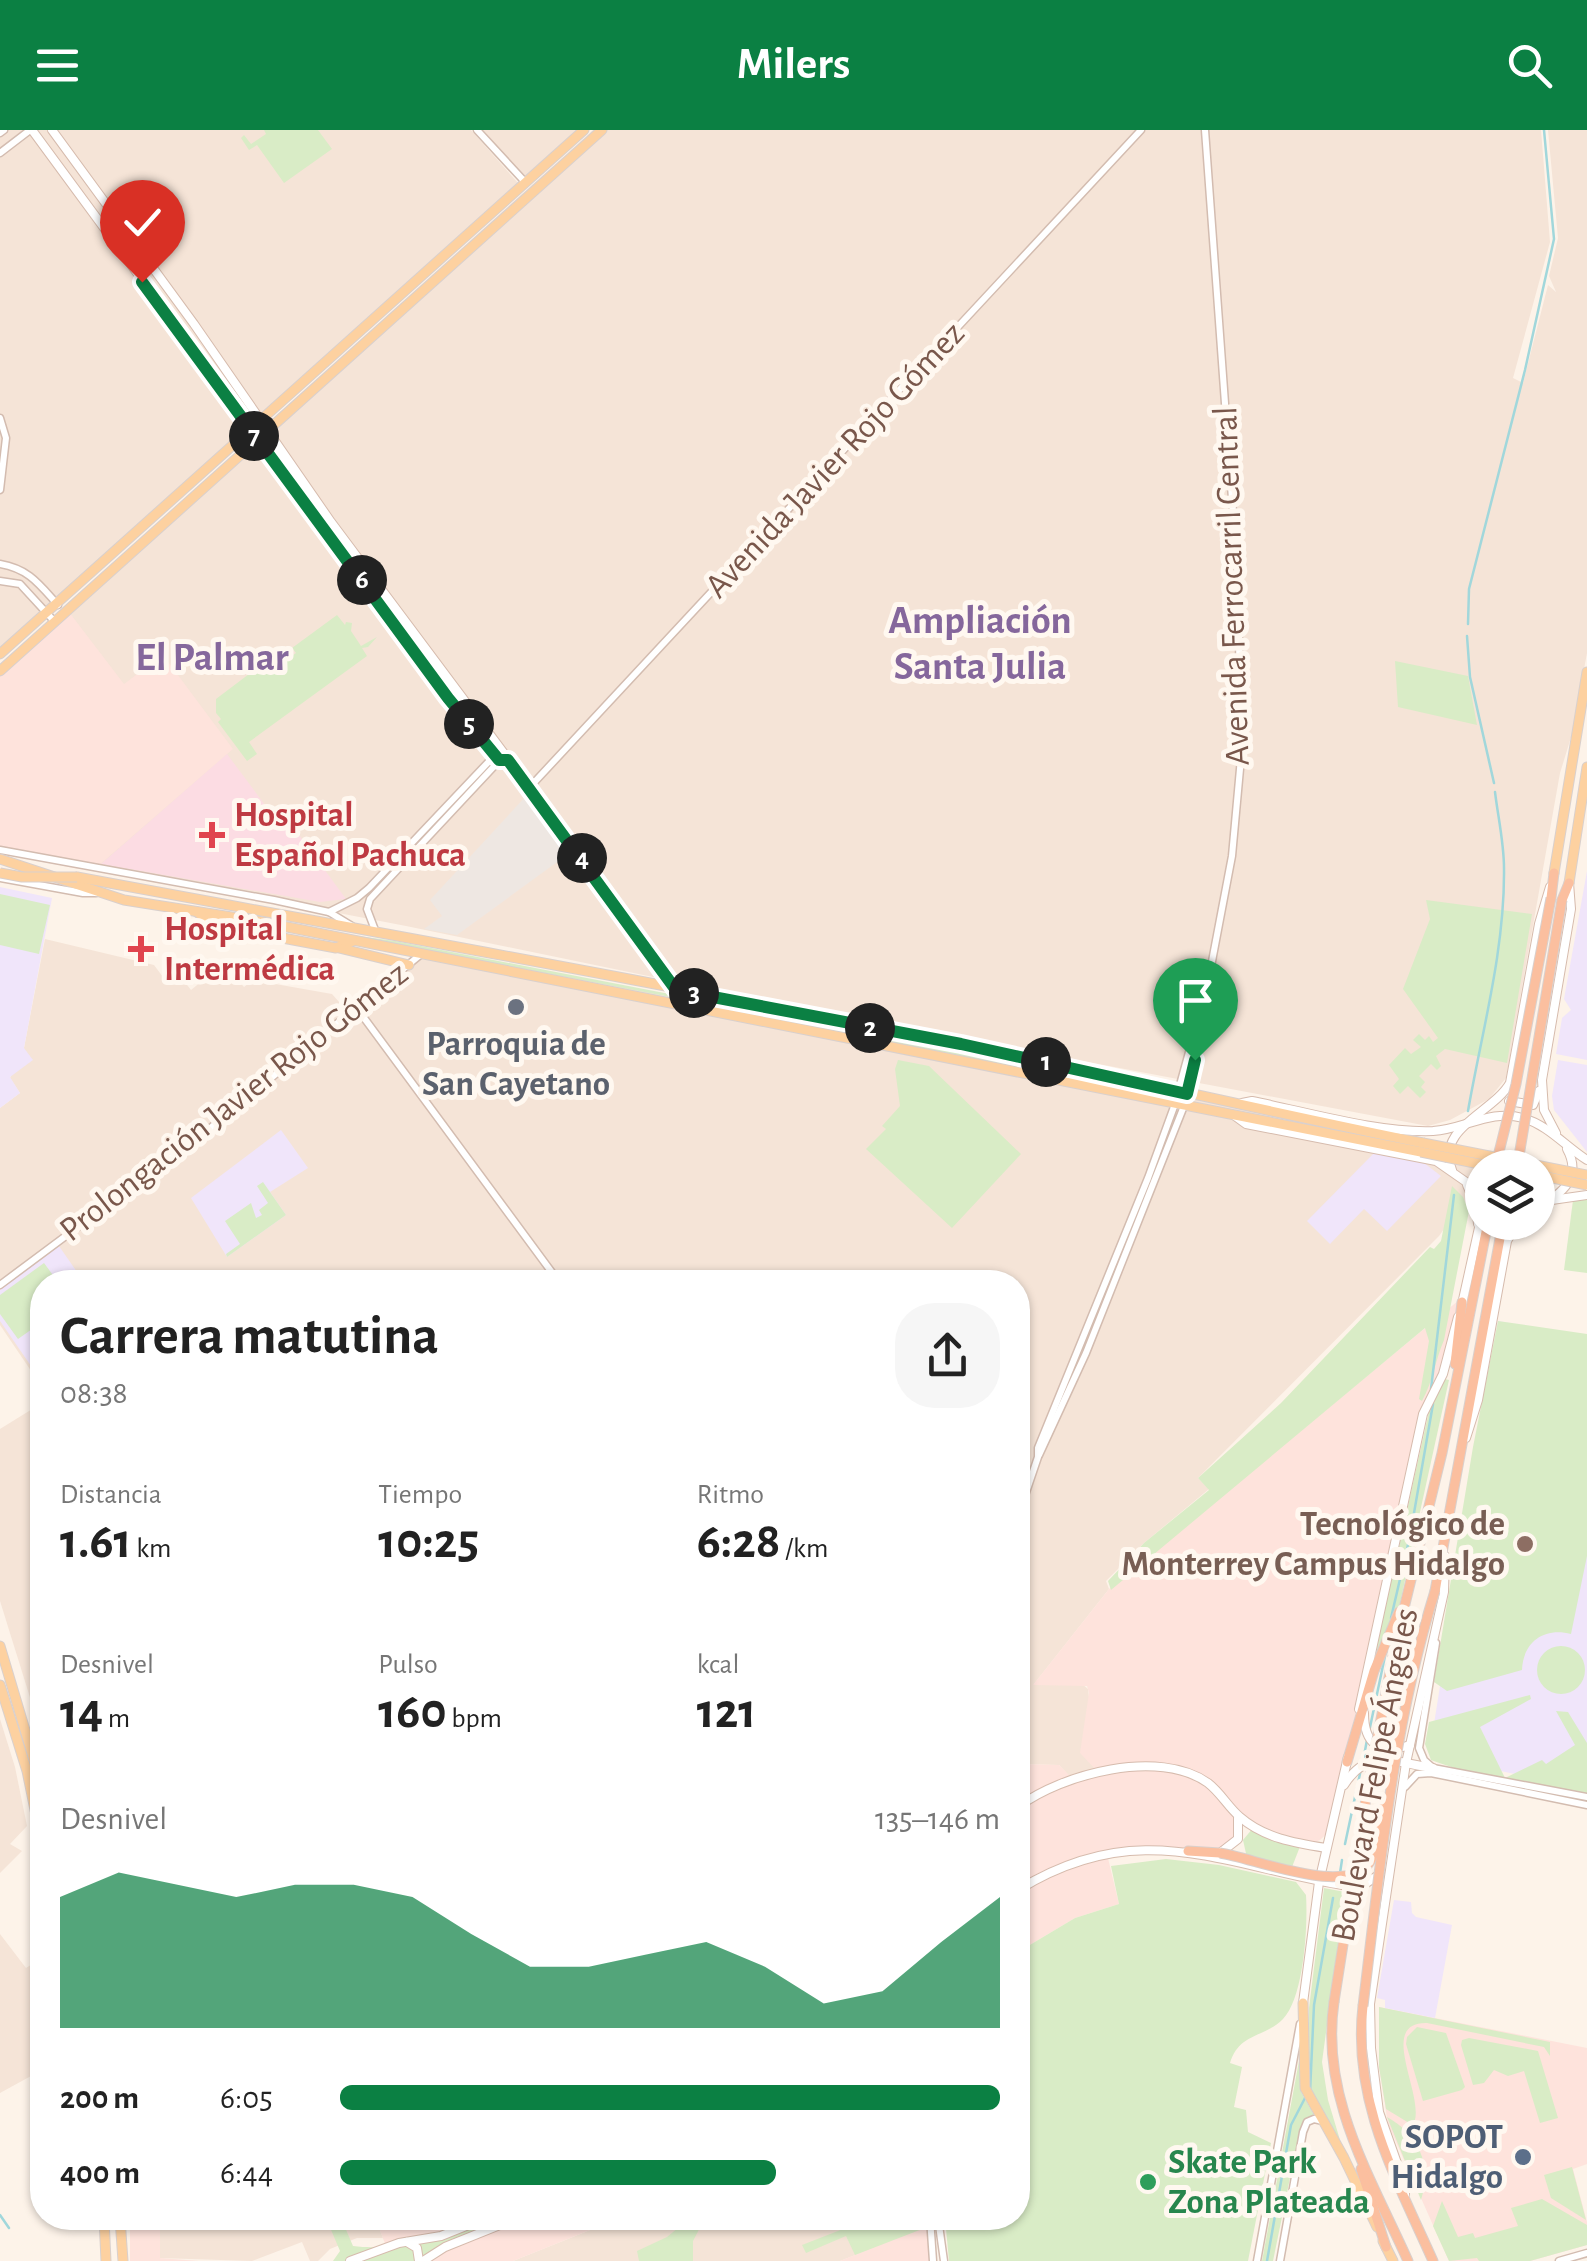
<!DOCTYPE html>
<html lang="es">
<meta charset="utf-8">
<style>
body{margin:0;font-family:"Alegreya Sans",sans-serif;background:#f6f6f6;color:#222;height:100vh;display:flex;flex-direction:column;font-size:38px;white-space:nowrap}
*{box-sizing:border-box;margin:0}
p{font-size:32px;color:#767676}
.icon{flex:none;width:55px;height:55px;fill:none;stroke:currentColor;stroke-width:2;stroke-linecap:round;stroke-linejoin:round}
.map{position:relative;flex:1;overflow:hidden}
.side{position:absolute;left:30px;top:1140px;width:1000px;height:960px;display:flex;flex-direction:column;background:#fff;border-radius:40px;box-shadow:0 2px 8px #0004}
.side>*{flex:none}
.fabs{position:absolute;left:1465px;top:1020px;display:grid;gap:20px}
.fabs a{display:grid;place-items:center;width:90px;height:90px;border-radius:50%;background:#fff;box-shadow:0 2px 8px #0004;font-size:50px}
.pin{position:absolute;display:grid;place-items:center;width:85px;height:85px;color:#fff;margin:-102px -42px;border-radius:50% 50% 50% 0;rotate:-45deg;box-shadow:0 0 10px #0007}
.pin .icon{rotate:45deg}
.km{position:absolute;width:50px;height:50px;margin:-25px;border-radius:50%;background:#222;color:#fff;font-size:28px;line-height:50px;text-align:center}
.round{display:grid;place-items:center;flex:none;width:105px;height:105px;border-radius:40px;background:#f6f6f6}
.overview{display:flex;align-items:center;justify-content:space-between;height:170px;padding:0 30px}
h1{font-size:55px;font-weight:600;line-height:75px}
.metrics{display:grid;grid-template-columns:repeat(3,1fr);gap:15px;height:170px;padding:10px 30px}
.metrics div{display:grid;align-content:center}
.metrics b{font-size:50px;font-weight:600}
.metrics small{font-size:28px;font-weight:400}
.metrics p{font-size:28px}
.chart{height:280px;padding:20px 30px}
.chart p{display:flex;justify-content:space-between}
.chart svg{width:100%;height:180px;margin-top:10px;fill:#0b8043;opacity:.7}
ul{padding:0 30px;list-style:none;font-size:32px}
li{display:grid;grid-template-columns:160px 120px 1fr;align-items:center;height:75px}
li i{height:25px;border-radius:12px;background:#0b8043}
header{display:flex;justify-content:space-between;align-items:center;height:130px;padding:0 30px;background:#0b8043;color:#fff;font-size:45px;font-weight:600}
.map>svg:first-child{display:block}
.residential{fill:#f5e4d7}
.commercial{fill:#fee3dc}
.industrial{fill:#eee7e2}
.education{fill:#f0e5fa}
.medical{fill:#fcdce3}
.green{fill:#d9ecc6}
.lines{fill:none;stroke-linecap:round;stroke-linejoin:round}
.stream{stroke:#a1d7db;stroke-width:2.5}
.tertiary-casing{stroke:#d3bcb0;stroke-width:9}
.secondary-casing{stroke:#d6bbad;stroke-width:10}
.primary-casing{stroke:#d9d0cd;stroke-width:11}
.trunk-casing{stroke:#d9d0cd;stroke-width:11}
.tertiary{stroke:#fff;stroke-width:6}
.secondary{stroke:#fff;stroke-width:8}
.primary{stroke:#fdd1a0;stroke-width:9}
.trunk{stroke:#fbbf9f;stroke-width:9}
.primary-bridge-casing{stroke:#d9d0cd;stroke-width:11;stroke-linecap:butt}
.trunk-bridge-casing{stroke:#d9d0cd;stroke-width:11;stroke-linecap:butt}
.primary-bridge{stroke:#fdd1a0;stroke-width:9}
.trunk-bridge{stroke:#fbbf9f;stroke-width:9}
.route-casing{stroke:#fff;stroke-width:20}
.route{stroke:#0b8043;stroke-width:12}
.health-dot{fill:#e0444e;stroke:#fff8f0;stroke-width:4}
.worship-dot{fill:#6b7280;stroke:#fff8f0;stroke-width:4}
.education-dot{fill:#8d6e63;stroke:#fff8f0;stroke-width:4}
.service-dot{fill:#5c6f8a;stroke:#fff8f0;stroke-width:4}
.leisure-dot{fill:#2e9e5b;stroke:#fff8f0;stroke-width:4}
.labels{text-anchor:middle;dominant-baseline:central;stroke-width:10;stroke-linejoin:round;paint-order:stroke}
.street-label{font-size:35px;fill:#79574b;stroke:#fff8f0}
.health-label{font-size:35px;font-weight:bold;fill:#be3a42;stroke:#fff8f0;text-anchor:start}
.worship-label{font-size:35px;font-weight:bold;fill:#5b616d;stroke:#fff8f0}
.education-label{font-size:35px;font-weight:bold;fill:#785e54;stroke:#fff8f0;text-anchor:end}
.service-label{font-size:35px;font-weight:bold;fill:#4e5e75;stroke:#fff8f0;text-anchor:end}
.leisure-label{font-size:35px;font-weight:bold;fill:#27864d;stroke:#fff8f0;text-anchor:start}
.quarter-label{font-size:40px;font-weight:bold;fill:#85679c;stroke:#fff8f0}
</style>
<header><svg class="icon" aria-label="menu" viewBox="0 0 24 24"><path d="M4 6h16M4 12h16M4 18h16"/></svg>Milers<svg class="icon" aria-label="search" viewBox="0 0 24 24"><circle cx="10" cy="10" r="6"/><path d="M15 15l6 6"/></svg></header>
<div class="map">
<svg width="1587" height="2131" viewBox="0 0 1587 2131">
<rect width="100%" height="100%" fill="#fdf3e9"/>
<g class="residential">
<polygon points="0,0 471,0 518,53 0,518"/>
<polygon points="483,0 577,0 524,47"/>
<polygon points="593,0 1541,0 1550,112 1513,248 1523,253 1548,155 1556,162 1549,146 1558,108 1548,0 1587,0 1587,523 1572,604 1560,643 1506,948 1489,969 1450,990 1428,996 827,883 406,796 85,734 0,547 262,307 261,299"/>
<polygon points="45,809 154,835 166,851 177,842 191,860 223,834 244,857 253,850 332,864 347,881 209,994 0,1152 0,978 20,963 10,948 24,918"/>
<polygon points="421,817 1483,1025 1479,1051 1439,1106 1198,1348 1209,1359 1144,1413 1106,1451 1109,1459 1034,1554 1082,1554 1088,1559 1098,1642 1073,1650 1059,1635 1018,1634 1018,1152 42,1152 42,1257 0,1195 0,1156 211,997 404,839"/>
<polygon points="42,1273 42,1606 0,1471 0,1299"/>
<polygon points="0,1589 15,1637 27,1696 10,1714 22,1721 0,1743"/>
<polygon points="0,1804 26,1838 42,1828 42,1847 36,1860 42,1874 42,1940 0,1963"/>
<polygon points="160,2088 375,2088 383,2108 357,2108 330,2119 318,2131 310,2131 302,2112 252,2131 159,2128"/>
<polygon points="620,2088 930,2088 930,2096 840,2131 513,2131"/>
</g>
<g class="commercial">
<polygon points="69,482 124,554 163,525 233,619 97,737 79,739 0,723 0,545"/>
<polygon points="1464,1166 1446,1238 1423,1285 1332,1699 1320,1710 1308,1715 1261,1702 1238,1686 1240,1701 1220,1723 1107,1724 1119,1774 1075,1788 1018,1822 1018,1634 1059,1635 1073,1649 1097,1641 1080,1623 1089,1563 1087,1556 1033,1555 1109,1459"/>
<polygon points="1379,1877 1587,1918 1587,2034 1573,2039 1587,2092 1587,2115 1530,2131 1449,2131 1388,1994 1379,1937"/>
<polygon points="130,2088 160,2088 160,2128 199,2131 130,2131"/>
<polygon points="375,2088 486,2088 441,2106 386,2116"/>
<polygon points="517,2088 620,2088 513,2131 423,2131"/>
<polygon points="930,2096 933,2131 840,2131 915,2101"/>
</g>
<polygon class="industrial" points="527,665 571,722 457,805 424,799 442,786 430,770"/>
<g class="education">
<polygon points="1587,741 1587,930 1556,924 1562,888 1571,880 1564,869"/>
<polygon points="0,757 52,768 24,918 33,930 10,947 20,963 0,978"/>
<polygon points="1558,930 1587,935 1587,1022 1554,980 1552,966"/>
<polygon points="281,1000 308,1038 270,1062 286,1085 227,1127 191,1068"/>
<polygon points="1375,1022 1419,1029 1441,1046 1387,1101 1364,1079 1330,1114 1307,1091"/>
<polygon points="59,1116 84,1152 42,1152 42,1252 0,1191 0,1160"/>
<polygon points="1498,1191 1587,1208 1587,1660 1437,1627 1430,1619"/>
<polygon points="1394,1770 1411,1772 1412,1783 1416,1787 1452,1795 1435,1888 1385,1878 1385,1870 1377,1868"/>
</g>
<polygon class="medical" points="227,624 283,699 291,694 346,769 320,772 101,734"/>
<g class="green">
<polygon points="264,0 318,0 332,19 284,53 257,15 249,20 241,8 244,5 251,14 266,4"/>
<polygon points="337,485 345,495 346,492 352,493 351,501 361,516 377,507 368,517 362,518 367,526 249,612 257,624 247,631 218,592 221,589 216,583 216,569 265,532 272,540 296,523 292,518"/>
<polygon points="1395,531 1468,546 1477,595 1398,577"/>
<polygon points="0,764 50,775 39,824 0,815"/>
<polygon points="1426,770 1532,784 1507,933 1445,919 1436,926 1441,936 1437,940 1431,934 1419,946 1425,952 1421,957 1426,962 1420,968 1408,956 1400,964 1393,956 1399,949 1389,935 1405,918 1411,924 1421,917 1413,910 1419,904 1425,910 1429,906 1433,912 1438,908 1403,859 1430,789"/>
<polygon points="343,804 395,811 742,878 743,881"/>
<polygon points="767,883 1134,954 1184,965 1183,967 1133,959 766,888"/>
<polygon points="898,930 929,936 1021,1024 952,1098 866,1019 886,999 882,996 900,976 895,939"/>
<polygon points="263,1052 286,1085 227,1127 226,1124 240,1114 225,1091 251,1073 256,1088 262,1085 259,1080 268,1073 257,1056"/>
<path d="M1452 1056 1463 1067 1469 1081 1444 1210C1435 1231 1433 1251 1422 1271L1419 1269 1429 1211 1425 1198 1111 1460 1108 1451 1144 1413 1209 1360 1198 1348 1281 1273 1430 1117 1434 1119 1441 1111Z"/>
<polygon points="1587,1069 1587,1143 1564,1140 1573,1070"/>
<polygon points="44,1133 58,1152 42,1152 42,1192 18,1209 0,1184 0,1165"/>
<path d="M1498 1191 1587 1204V1426L1571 1504C1544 1497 1523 1512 1522 1540L1447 1561 1434 1552 1473 1317Z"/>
<polygon points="1445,1249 1449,1250 1400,1473 1373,1533 1430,1277"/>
<circle cx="1561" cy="1540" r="24"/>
<path d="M1530 1565 1531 1569 1480 1597 1505 1648 1542 1630 1546 1634 1575 1615 1556 1581 1568 1582 1587 1613V1664C1535 1654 1480 1649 1431 1630L1425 1614 1429 1592Z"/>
<polygon points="1253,1698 1301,1714 1292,1737 1247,1728 1243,1710"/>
<path d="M1166 1729 1219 1735 1296 1752 1306 1765C1308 1796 1304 1867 1283 1889 1264 1908 1239 1903 1230 1933L1242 1937 1234 1977 1246 1980 1248 2002 1271 2013 1248 2131H949L945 2088H1018V1822L1075 1788 1119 1774 1111 1736Z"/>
<polygon points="1324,1758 1345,1762 1322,1932 1328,1970 1340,2010 1312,1965 1308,1952 1309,1878"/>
<path d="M1379 1877 1550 1912V1926L1544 1917 1427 1893C1378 1892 1422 1960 1415 1990L1409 1993 1386 1979 1379 1937Z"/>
<polygon points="1417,1897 1446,1903 1465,1957 1462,1960 1423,1971 1406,1914 1407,1907"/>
<polygon points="1469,1908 1538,1921 1558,1988 1540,1993 1524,1941 1508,1946 1494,1940 1484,1953 1473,1955 1461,1915 1462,1910"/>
<polygon points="1299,1931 1301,1962 1314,1985 1303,1991 1300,1999 1273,2131 1262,2131"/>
<path d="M1387 1987C1419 2005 1432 2034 1421 2070Z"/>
<polygon points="1572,2037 1586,2090 1551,2068 1544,2045"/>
<polygon points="1542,2069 1587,2095 1587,2115 1530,2131 1479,2131 1477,2128 1449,2131 1433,2096 1442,2071 1458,2107 1473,2103 1475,2108 1518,2096 1511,2078"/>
<path d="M326 2088H341L353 2116C409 2123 436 2097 485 2088 495 2086 507 2088 517 2088L423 2131H333L340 2121Z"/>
<polygon points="690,2088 705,2088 693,2111 693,2131 639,2131 637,2121 667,2107"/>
<polygon points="860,2088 930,2088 930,2096 855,2125 846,2106 806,2123 802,2115 861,2092"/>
</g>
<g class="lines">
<g class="stream">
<polyline points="1468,494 1469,459 1525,240 1554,109 1544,0"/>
<polyline points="1467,506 1470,547 1494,653"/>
<path d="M1468 981C1482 901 1505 820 1504 738 1504 713 1498 687 1495 662"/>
<polyline points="1431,1259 1454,1065"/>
<polyline points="1391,1488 1410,1406 1433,1274"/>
<polyline points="1369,1602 1385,1526"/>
<polyline points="1363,1631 1367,1610"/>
<polyline points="1345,1714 1361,1639"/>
<polyline points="1340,1743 1342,1730"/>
<polyline points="1310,1962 1314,1875 1333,1768"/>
<polyline points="0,2085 9,2098"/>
<polyline points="1267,2131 1291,1995 1305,1968"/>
</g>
<g class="tertiary-casing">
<g id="tertiary">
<polyline points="477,0 525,52"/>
<polyline points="0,3 4,0"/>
<polyline points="0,23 30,0"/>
<polyline points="0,288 6,308 0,360"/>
<path d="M0 434C29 439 39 454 58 475"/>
<polyline points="0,451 20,454 54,491"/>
<polyline points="529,658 1141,0"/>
<polyline points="0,720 274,770 329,782 352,796"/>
<polyline points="0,748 83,763 96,763"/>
<polyline points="329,782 357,768 369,758 496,624"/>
<polyline points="375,800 367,779 370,769 500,630"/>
<polyline points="356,877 559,1152"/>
<polyline points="1178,962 1191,915 1195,910"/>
<polyline points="1187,963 1232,726 1241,628 1238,451 1205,0"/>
<polyline points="0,1155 208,1000 420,825"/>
<polyline points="1039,1325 1086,1223 1184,976"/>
<polyline points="1018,1386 1038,1327 1038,1318 1148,1048 1175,974"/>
<polyline points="1436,1513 1419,1618 1424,1630 1433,1638 1587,1667"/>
<polyline points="1405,1657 1417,1644 1431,1643 1587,1675"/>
<polyline points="930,2088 933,2131"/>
<polyline points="938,2088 944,2131"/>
<polyline points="1257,2131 1300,1894"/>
<polyline points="1280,2131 1303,2002 1307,1992 1314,1989 1323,1991"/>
<polyline points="1559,2131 1587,2123"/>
</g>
</g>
<g class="secondary-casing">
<g id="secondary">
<polyline points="32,0 449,567 499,630 508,629"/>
<polyline points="52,0 194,194 331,392 571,713 675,858"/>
<polyline points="1509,971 1533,975 1539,961"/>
<path d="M1242 973 1252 971C1308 982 1377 1003 1433 1001 1465 999 1490 979 1523 988 1548 995 1565 1016 1587 1030"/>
<polyline points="1235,986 1246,994 1436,1031 1482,1063"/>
<polyline points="1556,1003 1544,980 1542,950 1571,779 1569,753"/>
<path d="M1452 1040C1435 998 1493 983 1510 953L1539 794 1550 757"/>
<polyline points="1467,1055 1476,1076 1478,1094"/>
<polyline points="1538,1072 1587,1065"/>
<path d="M1538 1078C1561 1064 1583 1048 1567 1019"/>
<polyline points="1462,1174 1482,1084"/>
<polyline points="1466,1308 1478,1270 1507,1111 1518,1092"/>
<polyline points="1359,1579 1423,1284 1443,1244 1458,1187"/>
<path d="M1364 1583C1364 1614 1379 1625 1410 1615"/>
<path d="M1344 1655C1369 1616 1395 1633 1433 1638"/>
<path d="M1018 1677C1062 1644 1159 1618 1208 1653 1221 1663 1228 1677 1240 1687 1264 1708 1295 1713 1326 1718"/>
<polyline points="1220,1723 1238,1709 1238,1688"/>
<path d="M1018 1760C1139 1685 1221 1735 1347 1756L1365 1754 1380 1744"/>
<polyline points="1303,1873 1319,1752 1348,1627"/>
<polyline points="1405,2064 1404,2053 1379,1982 1371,1918 1370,1874 1406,1633 1444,1462 1445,1426"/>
<polyline points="407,2112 417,2118 419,2131"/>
<polyline points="350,2131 399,2113 441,2106 486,2088"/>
<polyline points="423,2131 445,2117 517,2088"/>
</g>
</g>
<g class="primary-casing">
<g id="primary">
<polyline points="0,524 584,0"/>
<polyline points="0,541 602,0"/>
<polyline points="0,729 124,770 257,791 1421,1022"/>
<polyline points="1554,743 1587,542"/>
<path d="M77 747C373 802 669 854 964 915 1117 946 1269 982 1423 1013"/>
<polyline points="1569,753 1587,637"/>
<polyline points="197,782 213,794 288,809 336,818 353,811"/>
<polyline points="339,818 409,835"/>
<polyline points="0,1516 42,1657"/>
<polyline points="0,1555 27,1641 42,1714"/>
<polyline points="1303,1873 1305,1958 1344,2028 1377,2097"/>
<polyline points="104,2088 106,2131"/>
<polyline points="120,2088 123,2131"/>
<polyline points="1383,2111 1393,2131"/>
</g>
</g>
<g class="trunk-casing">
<g id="trunk">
<polyline points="1551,768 1554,743"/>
<polyline points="1562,770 1569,753"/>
<polyline points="1455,1234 1462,1172"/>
<polyline points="1435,1461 1503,1092"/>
<polyline points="1396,1511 1442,1323 1488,1092"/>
<polyline points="1347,1632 1374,1541 1399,1482"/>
<polyline points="1188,1721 1220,1723"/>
<path d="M1334 1872C1320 1967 1371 2048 1408 2131"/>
<path d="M1363 1876C1352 1970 1396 2048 1433 2131"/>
<polyline points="1361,2039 1386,2117"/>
</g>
</g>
<use href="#tertiary" class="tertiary"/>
<use href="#secondary" class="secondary"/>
<use href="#primary" class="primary"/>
<use href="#trunk" class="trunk"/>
<g class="primary-bridge-casing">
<g id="primary-bridge">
<polyline points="0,743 22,747 77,747"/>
<polyline points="1423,1013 1587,1045"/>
<polyline points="1421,1022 1499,1038"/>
<polyline points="1538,1045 1587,1055"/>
</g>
</g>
<g class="trunk-bridge-casing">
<g id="trunk-bridge">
<polyline points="1495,1038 1516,954 1551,768"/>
<polyline points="1517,1038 1562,770"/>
<path d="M1220 1723C1255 1728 1350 1769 1371 1730 1379 1714 1379 1692 1383 1675"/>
<polyline points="1334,1872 1367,1662 1396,1511"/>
<path d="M1363 1876C1380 1736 1393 1596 1435 1461"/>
</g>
</g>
<use href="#primary-bridge" class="primary-bridge"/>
<use href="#trunk-bridge" class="trunk-bridge"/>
</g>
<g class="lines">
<g class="route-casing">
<polyline id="route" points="142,152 448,568 499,630 508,630 676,860 961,914 1187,964 1195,930"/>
</g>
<use href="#route" class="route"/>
</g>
<g class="health-dot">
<path d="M207 690h10v10h10v10h-10v10h-10v-10h-10v-10h10z"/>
<path d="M136 804h10v10h10v10h-10v10h-10v-10h-10v-10h10z"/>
</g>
<circle class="worship-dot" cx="516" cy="877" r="10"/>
<circle class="education-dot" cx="1525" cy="1414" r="10"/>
<circle class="service-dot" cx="1523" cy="2027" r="10"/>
<circle class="leisure-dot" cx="1148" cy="2052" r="10"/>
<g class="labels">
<g class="street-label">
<text transform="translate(835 330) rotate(-47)">Avenida Javier Rojo Gómez</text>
<text transform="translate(1232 456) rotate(-92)">Avenida Ferrocarril Central</text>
<text transform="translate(234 972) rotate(-38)">Prolongación Javier Rojo Gómez</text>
<text transform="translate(1375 1645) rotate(-79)">Boulevard Felipe Ángeles</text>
</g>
<g class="health-label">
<text x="234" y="685">Hospital<tspan x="234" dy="40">Español Pachuca</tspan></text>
<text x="164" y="799">Hospital<tspan x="164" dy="40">Intermédica</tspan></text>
</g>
<g class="worship-label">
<text x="516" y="914">Parroquia de<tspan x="516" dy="40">San Cayetano</tspan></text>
</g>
<g class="education-label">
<text x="1505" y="1394">Tecnológico de<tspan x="1505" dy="40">Monterrey Campus Hidalgo</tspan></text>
</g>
<g class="service-label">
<text x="1503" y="2007">SOPOT<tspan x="1503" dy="40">Hidalgo</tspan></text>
</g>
<g class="leisure-label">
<text x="1168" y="2032">Skate Park<tspan x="1168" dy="40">Zona Plateada</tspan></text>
</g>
<g class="quarter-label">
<text x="980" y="491">Ampliación<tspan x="980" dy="46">Santa Julia</tspan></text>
<text x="212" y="528">El Palmar</text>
</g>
</g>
</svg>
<div class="fabs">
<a><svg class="icon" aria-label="layers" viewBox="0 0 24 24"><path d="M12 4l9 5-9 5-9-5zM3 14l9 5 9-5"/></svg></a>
</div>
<div class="pin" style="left:1195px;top:930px;background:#1e9e55"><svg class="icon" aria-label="arrive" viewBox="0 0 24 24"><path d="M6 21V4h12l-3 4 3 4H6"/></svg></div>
<div class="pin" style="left:142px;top:152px;background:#d93025"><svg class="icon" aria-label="check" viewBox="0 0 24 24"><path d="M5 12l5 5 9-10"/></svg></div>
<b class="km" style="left:1046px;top:932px">1</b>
<b class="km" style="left:870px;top:898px">2</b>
<b class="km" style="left:694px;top:863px">3</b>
<b class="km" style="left:582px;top:728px">4</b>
<b class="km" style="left:469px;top:594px">5</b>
<b class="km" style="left:362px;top:450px">6</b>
<b class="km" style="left:254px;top:306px">7</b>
<section class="side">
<div class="overview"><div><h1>Carrera matutina</h1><p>08:38</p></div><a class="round"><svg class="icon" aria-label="share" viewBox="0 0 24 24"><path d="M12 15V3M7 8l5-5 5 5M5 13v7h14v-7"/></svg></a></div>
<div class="metrics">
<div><p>Distancia</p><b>1.61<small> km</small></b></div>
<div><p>Tiempo</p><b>10:25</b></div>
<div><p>Ritmo</p><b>6:28<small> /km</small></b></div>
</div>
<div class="metrics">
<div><p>Desnivel</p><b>14<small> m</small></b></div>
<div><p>Pulso</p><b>160<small> bpm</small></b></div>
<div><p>kcal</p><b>121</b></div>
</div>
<div class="chart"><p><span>Desnivel</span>135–146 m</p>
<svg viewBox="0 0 160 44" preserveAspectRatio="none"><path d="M0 44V12L10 6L20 9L30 12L40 9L50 9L60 12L70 21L80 29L90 29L100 26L110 23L120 29L130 38L140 35L150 23L160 12V44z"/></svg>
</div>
<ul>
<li><b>200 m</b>6:05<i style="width:100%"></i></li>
<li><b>400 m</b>6:44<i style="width:66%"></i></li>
</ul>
</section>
</div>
